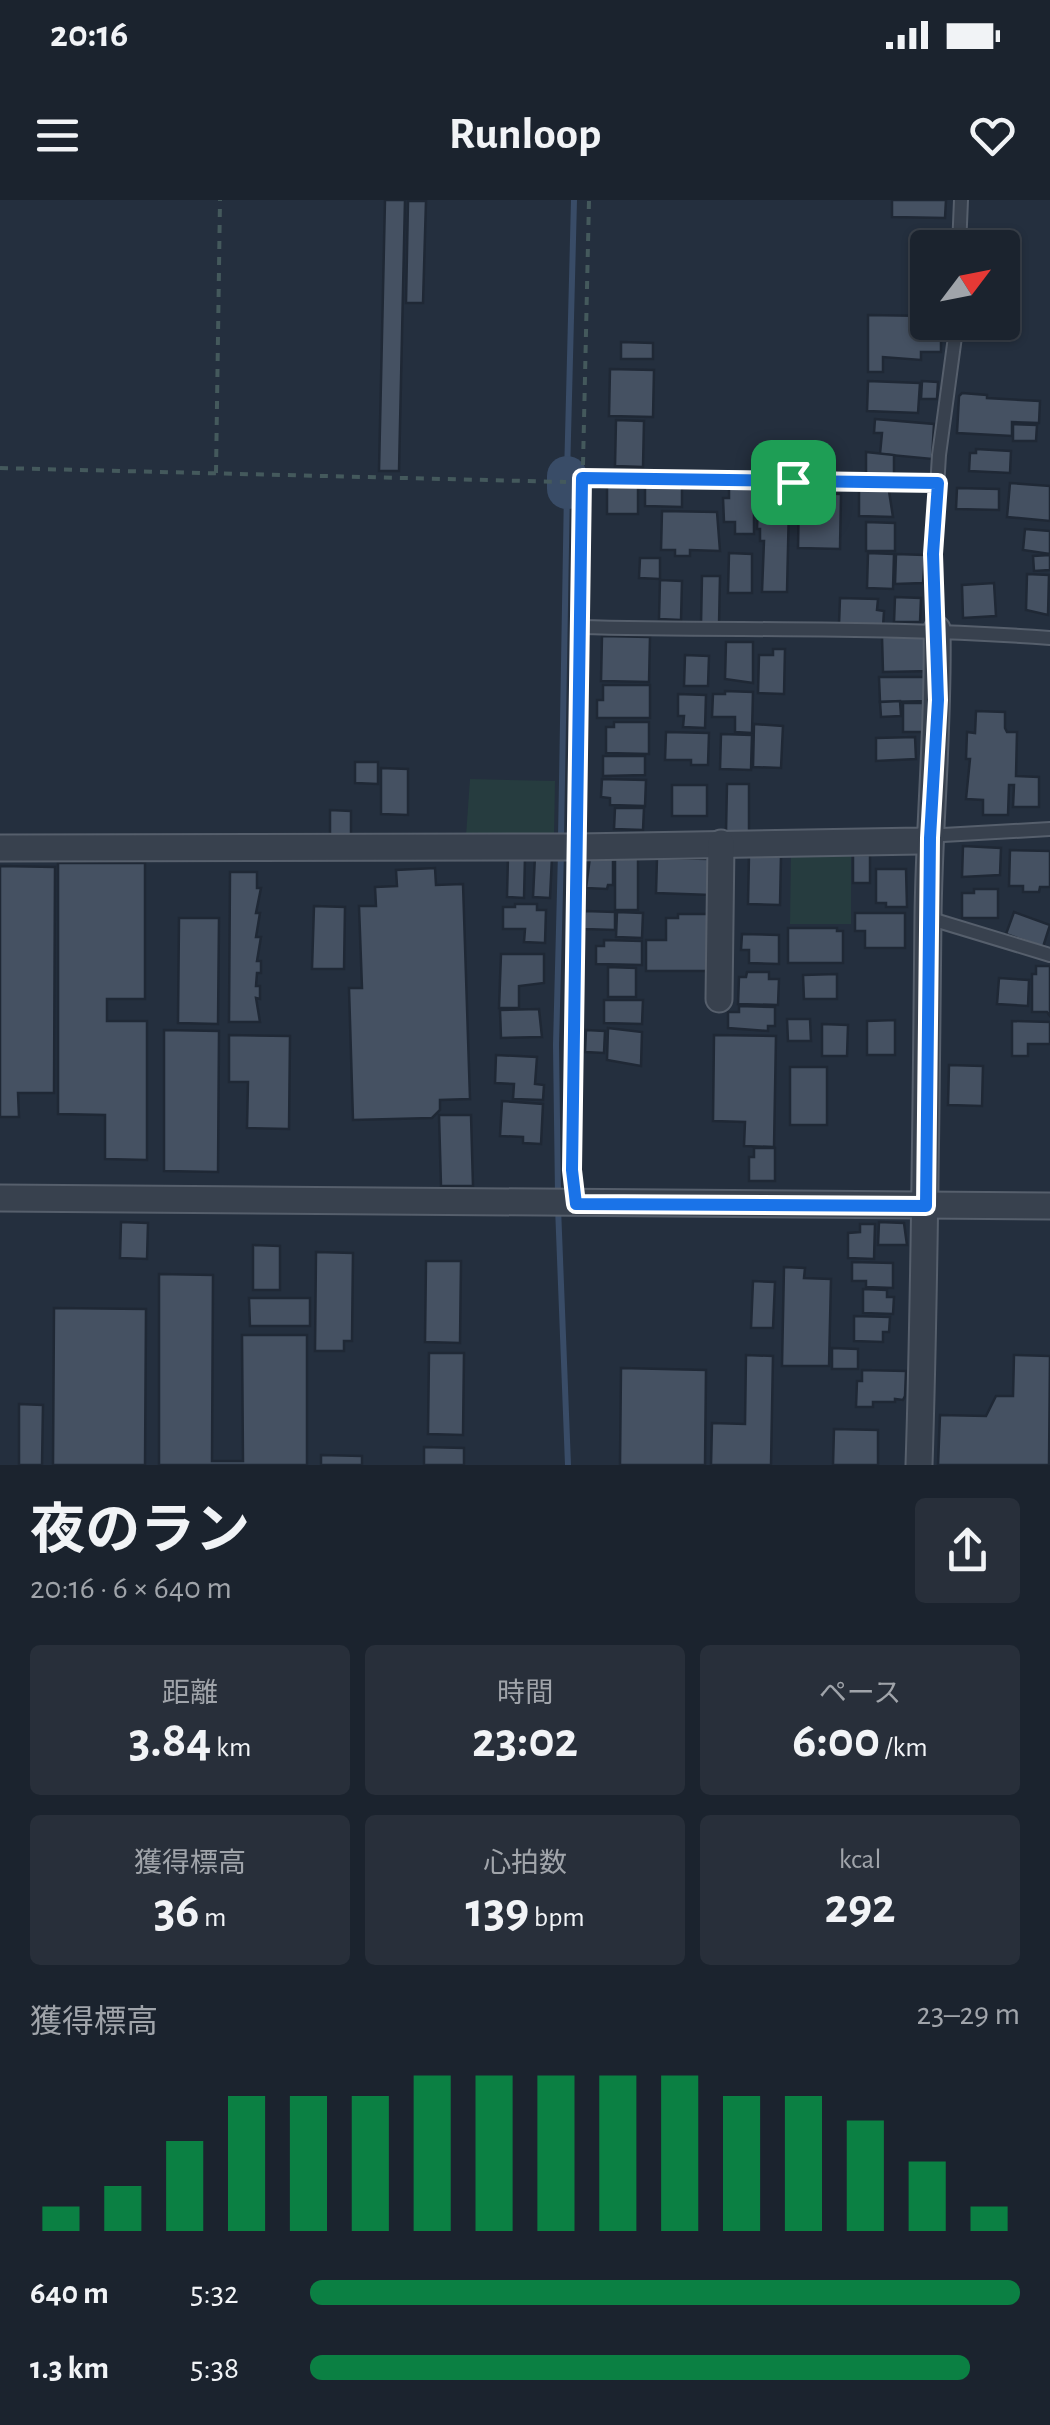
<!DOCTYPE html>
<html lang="ja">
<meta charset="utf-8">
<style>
body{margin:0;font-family:"Alegreya Sans","Noto Sans JP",sans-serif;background:#282f3a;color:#f1f3f6;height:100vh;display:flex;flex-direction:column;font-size:38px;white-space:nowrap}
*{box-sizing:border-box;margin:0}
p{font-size:32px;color:#a0a4aa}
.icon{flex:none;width:55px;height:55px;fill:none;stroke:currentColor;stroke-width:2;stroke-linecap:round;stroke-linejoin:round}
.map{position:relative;height:1265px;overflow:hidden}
.sheet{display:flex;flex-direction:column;background:#1b232e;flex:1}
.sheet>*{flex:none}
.needle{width:65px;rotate:58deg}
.buttons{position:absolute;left:910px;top:30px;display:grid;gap:20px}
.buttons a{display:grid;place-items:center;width:110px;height:110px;border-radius:10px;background:#1b232e;box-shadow:0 2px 8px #0004,0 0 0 2px #39404a;font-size:50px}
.pin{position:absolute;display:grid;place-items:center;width:85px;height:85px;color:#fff;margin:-42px;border-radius:20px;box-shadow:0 5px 15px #0006}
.round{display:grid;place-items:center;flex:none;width:105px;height:105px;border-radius:10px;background:#282f3a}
.head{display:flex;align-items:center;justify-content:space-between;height:170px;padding:0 30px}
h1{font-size:55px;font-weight:700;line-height:75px}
.figures{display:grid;grid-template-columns:repeat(3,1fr);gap:15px;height:170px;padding:10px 30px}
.figures div{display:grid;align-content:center;border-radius:10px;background:#282f3a;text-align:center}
.figures b{font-size:50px;font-weight:700}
.figures small{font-size:28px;font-weight:400}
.figures p{font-size:28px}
.chart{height:280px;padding:20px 30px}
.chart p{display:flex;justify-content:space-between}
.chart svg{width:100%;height:180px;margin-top:10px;stroke:#0b8043;stroke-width:6}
ul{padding:0 30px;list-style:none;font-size:32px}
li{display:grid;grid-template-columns:160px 120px 1fr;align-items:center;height:75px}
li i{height:25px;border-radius:12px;background:#0b8043}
.status{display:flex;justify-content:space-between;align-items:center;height:70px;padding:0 50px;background:#1b232e;direction:ltr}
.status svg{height:28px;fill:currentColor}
header{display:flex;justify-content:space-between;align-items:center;height:130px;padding:0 30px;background:#1b232e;font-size:45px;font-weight:700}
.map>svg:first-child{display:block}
.green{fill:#263c3f}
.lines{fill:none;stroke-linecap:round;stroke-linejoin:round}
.stream{stroke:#394c67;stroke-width:6}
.river{stroke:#394c67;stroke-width:40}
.building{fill:#455162;stroke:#1f2835;stroke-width:2.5}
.lane-casing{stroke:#565f6c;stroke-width:16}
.street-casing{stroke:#565f6c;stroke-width:29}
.path{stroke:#44595c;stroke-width:4;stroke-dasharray:8 8;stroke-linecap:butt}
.lane{stroke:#38414e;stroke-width:12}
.street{stroke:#38414e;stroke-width:25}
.route-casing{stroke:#fff;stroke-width:20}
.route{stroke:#1a73e8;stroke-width:12}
</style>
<div class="status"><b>20:16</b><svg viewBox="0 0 49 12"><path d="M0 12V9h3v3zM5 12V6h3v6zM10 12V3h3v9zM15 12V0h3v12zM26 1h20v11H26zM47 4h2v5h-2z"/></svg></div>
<header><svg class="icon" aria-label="menu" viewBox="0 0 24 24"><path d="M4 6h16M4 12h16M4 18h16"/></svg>Runloop<svg class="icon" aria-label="heart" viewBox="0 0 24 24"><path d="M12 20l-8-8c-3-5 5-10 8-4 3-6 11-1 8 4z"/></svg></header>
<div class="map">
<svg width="1050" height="1265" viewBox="0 0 1050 1265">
<rect width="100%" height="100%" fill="#242f3e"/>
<g class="green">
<polygon points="470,579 555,581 554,634 466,636"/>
<polygon points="851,650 851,724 790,724 791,651"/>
</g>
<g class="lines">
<g class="stream">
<polyline points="567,276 574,0"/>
<polyline points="561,639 567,289"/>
<polyline points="558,994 556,845 561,652"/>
<polyline points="558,1007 568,1265"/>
</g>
<polyline class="river" points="567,289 567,276"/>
</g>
<g class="building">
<polygon points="385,0 405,0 399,271 379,271"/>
<polygon points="892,0 946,0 945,18 892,17"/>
<polygon points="408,1 426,1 423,103 406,103"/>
<polygon points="868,115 928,116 928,122 941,122 941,152 921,152 921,160 883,157 883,172 868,172"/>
<polygon points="621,142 653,143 653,159 621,159"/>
<polygon points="610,169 654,170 653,217 609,216"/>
<polygon points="868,181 920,183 918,213 867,211"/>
<polygon points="922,181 938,182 937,199 921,199"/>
<polygon points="962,193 987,195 987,198 1040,201 1039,223 1012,222 1012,236 957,233 959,196"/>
<polygon points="875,219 934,224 932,259 880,254 882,233 874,233"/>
<polygon points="616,220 644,221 643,267 615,266"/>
<polygon points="1013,224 1037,225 1036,241 1013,241"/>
<polygon points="976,249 1011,251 1010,273 969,271 970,253 976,253"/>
<polygon points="866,252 894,255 894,281 866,281"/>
<polygon points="1010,283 1050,286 1050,321 1007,317"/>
<polygon points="645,285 682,286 682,307 645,306"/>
<rect x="607" y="286" width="31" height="28"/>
<polygon points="729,288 754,288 754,334 735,334 735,322 724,322 723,298 729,298"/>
<polygon points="957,288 999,289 999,310 956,309"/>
<polygon points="859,290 889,291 893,317 859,316"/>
<polygon points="799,293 841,294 840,349 798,348"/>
<polygon points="758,304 789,305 787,392 762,392 764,341 760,341 760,329 757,329"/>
<polygon points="662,311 717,312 720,351 690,350 690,356 675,356 675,350 661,350"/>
<polygon points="866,322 895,323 895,351 866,351"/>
<polygon points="1025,329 1050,331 1050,354 1023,350"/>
<polygon points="729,353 752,354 752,393 728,393"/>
<polygon points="868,353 894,354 893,389 867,388"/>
<polygon points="896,354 925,355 923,383 895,384"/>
<polygon points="1050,355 1050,370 1034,371 1033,356"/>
<polygon points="640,358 660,358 660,379 639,378"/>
<polygon points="1027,374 1049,375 1048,415 1026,410"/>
<polygon points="702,376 720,376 719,425 701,424"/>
<polygon points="660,380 682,381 681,420 659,419"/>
<polygon points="994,383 996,416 963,418 962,385"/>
<polygon points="895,397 921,398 920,422 894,422"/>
<polygon points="840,398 878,399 877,410 884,411 883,427 839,425"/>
<polygon points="602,436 650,437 649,482 601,481"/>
<polygon points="931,436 932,471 883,472 882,437"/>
<polygon points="726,442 753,442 753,483 725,479"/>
<polygon points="773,449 785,449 784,494 758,493 759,455 773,455"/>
<polygon points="685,455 709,456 708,486 684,486"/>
<polygon points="879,477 931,477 932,501 880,502"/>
<polygon points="603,485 650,485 650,518 597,518 597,500 603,500"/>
<polygon points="725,491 753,492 752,533 735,532 735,517 712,517 713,494 725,494"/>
<polygon points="678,494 706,495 705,528 683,527 684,516 678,516"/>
<polygon points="900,501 901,516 881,517 880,502"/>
<polygon points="903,503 923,503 924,532 903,532"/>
<polygon points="976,511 1005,512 1005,528 1007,532 1017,532 1016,576 1039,577 1039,607 1013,607 1014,585 1009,585 1008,615 983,615 983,600 966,599 970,559 966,559 967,532 975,533"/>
<polygon points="614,522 649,522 649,554 606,553 606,527 614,527"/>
<polygon points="754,524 783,526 781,568 753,567"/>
<polygon points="666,532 709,533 708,565 691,565 691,560 665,560"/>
<polygon points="721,534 752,535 751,570 720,569"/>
<polygon points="915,537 916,559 876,561 876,538"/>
<polygon points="603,556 645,556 645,575 603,576"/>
<polygon points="355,562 378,562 378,584 355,583"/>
<polygon points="381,568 408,569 408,615 381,614"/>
<polygon points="602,579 646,580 645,606 610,605 610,598 601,597"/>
<polygon points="727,584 749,584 749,632 726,632"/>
<rect x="672" y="585" width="35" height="31"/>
<polygon points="615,608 644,608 643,630 614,629"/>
<polygon points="330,610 351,611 351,638 330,638"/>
<polygon points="963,646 1001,648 1000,675 962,677"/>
<polygon points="1010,650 1050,651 1050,687 1040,687 1039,692 1023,692 1023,686 1009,686"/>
<polygon points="749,655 781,656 780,705 748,704"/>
<rect x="853" y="655" width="17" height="28"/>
<polygon points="508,656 525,657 524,698 507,697"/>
<polygon points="535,656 552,657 550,698 533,697"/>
<rect x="615" y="656" width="23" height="54"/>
<polygon points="590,657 613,657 613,685 608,685 607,689 586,688"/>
<polygon points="657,658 711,659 711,695 656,693"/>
<polygon points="58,663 145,663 145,799 107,799 107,821 147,821 147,960 105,959 105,915 58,914"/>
<polygon points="0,666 55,667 54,893 18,893 19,917 0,917"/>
<polygon points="435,668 436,685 463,684 470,899 440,900 440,910 432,918 353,920 349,788 362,788 359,706 376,706 375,687 397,686 396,670"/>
<polygon points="876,669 906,669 907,707 886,707 886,703 876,703"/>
<polygon points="230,672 257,672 257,688 261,688 256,713 260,713 256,737 261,737 257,761 261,761 261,773 257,773 256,786 260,786 260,799 256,798 260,822 229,822"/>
<polygon points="974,689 998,689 998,718 962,718 962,693 974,693"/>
<polygon points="515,704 537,704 537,710 546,710 545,743 524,742 525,729 503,729 503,707 515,707"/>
<polygon points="314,706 345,707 344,769 312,769"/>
<polygon points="585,711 615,712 615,730 584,729"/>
<polygon points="617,712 643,713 642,738 616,737"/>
<polygon points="1014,712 1050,725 1043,747 1006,734"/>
<polygon points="855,713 905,713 905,748 865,748 865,731 855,731"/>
<polygon points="678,714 709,714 709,771 646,771 646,740 666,740 666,718 678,718"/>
<polygon points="179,718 219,718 218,824 178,823"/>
<polygon points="788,728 837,728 837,731 843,731 843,763 788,763"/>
<polygon points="742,734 779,735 779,764 749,763 749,750 741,750"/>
<polygon points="604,740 642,741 642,765 596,764 596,746 604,746"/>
<polygon points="501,754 544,754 544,783 519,786 519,808 499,808"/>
<polygon points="1036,766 1050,766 1050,816 1047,812 1032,812 1032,774 1036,774"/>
<polygon points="608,767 636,768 636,797 608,797"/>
<polygon points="747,772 769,772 769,779 779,779 778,805 738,804 739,777 746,777"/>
<polygon points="837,774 837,799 804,799 803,775"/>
<polygon points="999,778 1029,780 1028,806 997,804"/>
<polygon points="604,800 643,800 642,824 604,823"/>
<polygon points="739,806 775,807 775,826 768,826 768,831 728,828 728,812 739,812"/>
<polygon points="539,809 542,837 501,838 500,810"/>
<polygon points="787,819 810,819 811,841 788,841"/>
<polygon points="895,820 895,855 867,855 867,821"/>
<polygon points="1012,821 1050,822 1050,844 1028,844 1028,856 1012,856"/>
<polygon points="822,824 848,825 847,856 822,856"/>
<polygon points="608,828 642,832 641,866 607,860"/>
<polygon points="164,830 219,831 218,972 164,971"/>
<polygon points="586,830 605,831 604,853 585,852"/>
<polygon points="229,835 290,836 289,929 247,928 248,882 229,882"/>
<polygon points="714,835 776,836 774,947 744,946 745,922 713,921"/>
<polygon points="496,855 537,857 535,884 544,885 543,900 513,899 514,884 495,883"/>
<polygon points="949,865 983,866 982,906 948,905"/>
<rect x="790" y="867" width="37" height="58"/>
<polygon points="502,901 543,904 541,944 523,943 523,937 500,936"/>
<polygon points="439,915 471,915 473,986 441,986"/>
<polygon points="754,948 775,948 775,981 749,981 749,957 754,957"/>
<polygon points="121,1022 148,1023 147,1059 120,1058"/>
<polygon points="879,1022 904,1023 907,1045 878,1045"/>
<polygon points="860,1024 875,1024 874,1059 848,1058 848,1033 860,1032"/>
<polygon points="253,1045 280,1046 280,1090 253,1090"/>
<polygon points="316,1052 353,1053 352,1141 344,1141 344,1151 315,1151"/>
<polygon points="426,1061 461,1061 460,1143 425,1142"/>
<polygon points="852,1062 893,1063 893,1088 866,1087 866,1081 852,1081"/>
<polygon points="784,1067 805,1068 804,1078 831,1079 829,1166 782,1166"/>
<polygon points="159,1074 213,1075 212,1261 243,1261 242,1135 307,1135 307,1265 159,1265"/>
<polygon points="753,1081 775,1082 773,1128 751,1128"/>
<polygon points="863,1089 887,1090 887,1097 894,1097 893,1114 863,1113"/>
<polygon points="249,1098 310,1098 310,1126 250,1126"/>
<polygon points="54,1108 146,1109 145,1265 53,1265"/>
<polygon points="854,1116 890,1117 889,1132 883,1132 883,1142 854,1141"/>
<polygon points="832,1148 858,1149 858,1169 832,1169"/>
<polygon points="429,1153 464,1153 463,1235 428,1234"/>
<polygon points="746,1155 773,1156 771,1265 711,1265 712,1223 745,1224"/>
<polygon points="1014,1155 1050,1156 1049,1265 938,1265 940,1215 986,1216 996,1196 1013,1196"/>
<polygon points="621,1168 706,1170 705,1265 620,1265"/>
<polygon points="862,1170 906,1171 905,1196 903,1200 895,1199 895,1202 873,1202 873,1207 856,1207 857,1181 862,1181"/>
<polygon points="19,1204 43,1205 42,1265 19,1265"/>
<polygon points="834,1229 878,1230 878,1265 833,1265"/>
<polygon points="424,1247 464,1248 464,1265 424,1265"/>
<polygon points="321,1255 362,1256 362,1265 321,1265"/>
</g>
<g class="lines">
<g class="lane-casing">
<g id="lane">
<polyline points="959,48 961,0"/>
<path d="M579 427C736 431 894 426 1050 438"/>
<polyline points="937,429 933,354 939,255 957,122"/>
<polyline points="930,638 943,635 1050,629"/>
<polyline points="928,718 1050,755"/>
<polyline points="576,1004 572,970 582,283"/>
</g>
</g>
<g class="street-casing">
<g id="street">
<polyline points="0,648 578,647 920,641 930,638"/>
<polyline points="719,799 721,643"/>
<polyline points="0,998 1050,1006"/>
<path d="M919 1265C925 1083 926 900 928 718 929 622 939 526 937 429"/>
</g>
</g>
<g class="path">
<polyline points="583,265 589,0"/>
<polyline points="0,268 566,282"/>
<polyline points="216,273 220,0"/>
<polyline points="597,278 923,283"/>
</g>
<use href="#lane" class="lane"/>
<use href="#street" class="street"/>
</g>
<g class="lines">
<g class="route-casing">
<polygon id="route" points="582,278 938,283 933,354 938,500 930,638 926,1006 576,1004 572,970"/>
</g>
<use href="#route" class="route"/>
</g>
</svg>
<div class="buttons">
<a><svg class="needle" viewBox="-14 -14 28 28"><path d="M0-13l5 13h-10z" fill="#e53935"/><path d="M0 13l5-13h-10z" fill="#a0a4aa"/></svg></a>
</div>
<div class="pin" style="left:793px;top:282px;background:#1e9e55"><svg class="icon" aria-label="arrive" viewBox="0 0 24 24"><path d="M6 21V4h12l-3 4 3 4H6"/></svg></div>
</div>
<section class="sheet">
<div class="head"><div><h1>夜のラン</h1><p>20:16 · 6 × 640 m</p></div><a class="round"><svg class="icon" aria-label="share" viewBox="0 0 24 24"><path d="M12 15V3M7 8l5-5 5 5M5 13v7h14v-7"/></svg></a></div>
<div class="figures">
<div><p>距離</p><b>3.84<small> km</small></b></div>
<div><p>時間</p><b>23:02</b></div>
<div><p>ペース</p><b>6:00<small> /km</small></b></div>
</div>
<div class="figures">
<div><p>獲得標高</p><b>36<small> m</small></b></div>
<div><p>心拍数</p><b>139<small> bpm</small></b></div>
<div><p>kcal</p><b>292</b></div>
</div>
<div class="chart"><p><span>獲得標高</span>23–29 m</p>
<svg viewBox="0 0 160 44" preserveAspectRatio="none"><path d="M5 44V38M15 44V33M25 44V22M35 44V11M45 44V11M55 44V11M65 44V6M75 44V6M85 44V6M95 44V6M105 44V6M115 44V11M125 44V11M135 44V17M145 44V27M155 44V38"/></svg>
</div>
<ul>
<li><b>640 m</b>5:32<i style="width:100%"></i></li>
<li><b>1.3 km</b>5:38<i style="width:93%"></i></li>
</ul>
</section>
